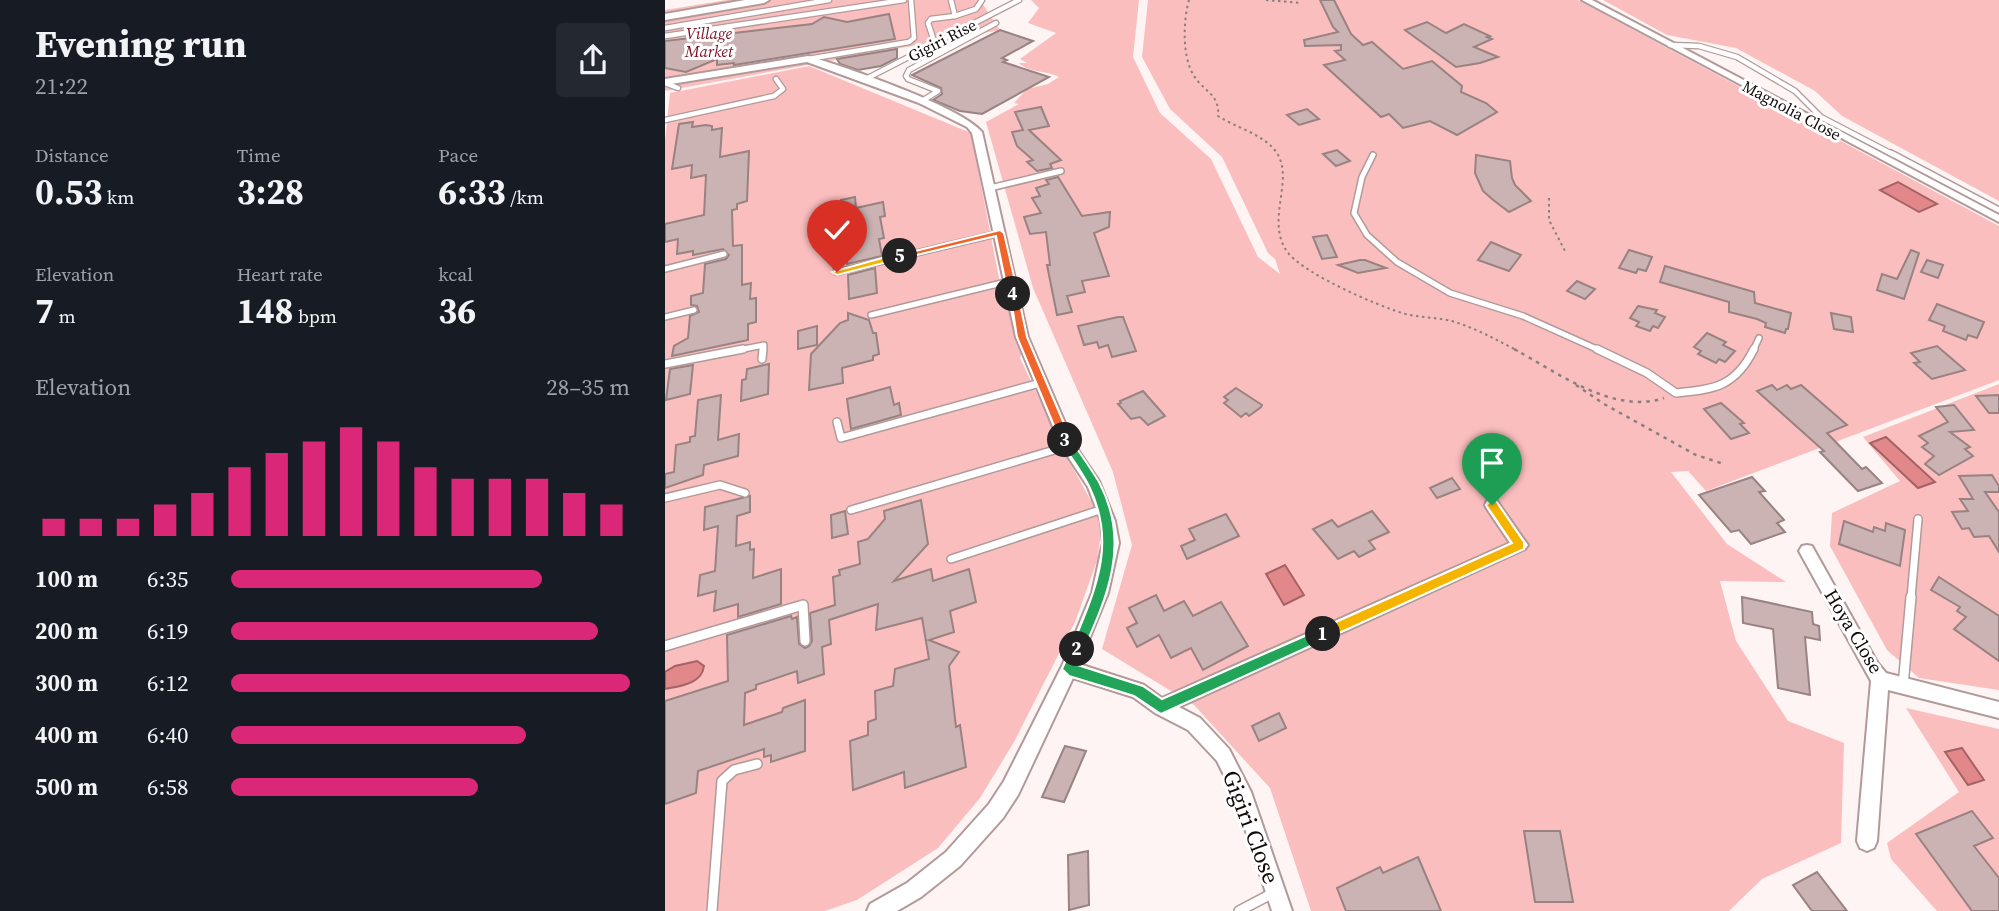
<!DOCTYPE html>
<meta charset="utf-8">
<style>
body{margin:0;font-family:"Source Serif 4",serif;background:#242831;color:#f1f3f6;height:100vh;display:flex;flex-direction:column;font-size:26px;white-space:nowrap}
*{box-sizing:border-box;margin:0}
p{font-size:23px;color:#9ea1a6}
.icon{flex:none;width:38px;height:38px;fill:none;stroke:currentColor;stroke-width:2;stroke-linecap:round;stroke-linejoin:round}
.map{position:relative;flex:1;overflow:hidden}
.drawer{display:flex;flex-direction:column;background:#171b24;width:665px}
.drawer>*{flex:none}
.pin{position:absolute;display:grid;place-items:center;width:60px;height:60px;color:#fff;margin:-72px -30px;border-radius:50% 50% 50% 0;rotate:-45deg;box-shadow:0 0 7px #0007}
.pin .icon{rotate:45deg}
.km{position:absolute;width:35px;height:35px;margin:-18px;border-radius:50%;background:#222;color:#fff;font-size:19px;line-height:35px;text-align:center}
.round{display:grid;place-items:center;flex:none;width:74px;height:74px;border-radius:7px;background:#242831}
.overview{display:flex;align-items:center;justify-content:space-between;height:119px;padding:0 35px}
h1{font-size:38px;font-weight:700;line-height:52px}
.stats{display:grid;grid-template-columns:repeat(3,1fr);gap:10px;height:119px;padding:7px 35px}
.stats div{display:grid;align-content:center}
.stats b{font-size:35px;font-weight:700}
.stats small{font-size:19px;font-weight:400}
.stats p{font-size:19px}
.chart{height:196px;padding:14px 35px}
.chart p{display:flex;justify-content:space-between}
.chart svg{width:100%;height:126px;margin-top:7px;stroke:#db2777;stroke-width:6}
ul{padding:0 35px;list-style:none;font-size:23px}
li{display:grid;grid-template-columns:112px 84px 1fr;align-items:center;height:52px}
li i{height:18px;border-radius:9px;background:#db2777}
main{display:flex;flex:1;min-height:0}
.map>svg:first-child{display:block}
.green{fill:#fbbebe}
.water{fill:#e3888a;stroke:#a56264;stroke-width:2}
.building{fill:#ccb3b3;stroke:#998282;stroke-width:2}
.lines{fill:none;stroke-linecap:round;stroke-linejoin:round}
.lane-far3-casing{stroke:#b19a99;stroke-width:7}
.lane-far2-casing{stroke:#b19a99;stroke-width:8}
.lane-far1-casing{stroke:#b19a99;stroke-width:10}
.lane-casing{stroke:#b19a99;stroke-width:12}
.street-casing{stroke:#b19a99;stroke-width:4}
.secondary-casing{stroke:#b19a99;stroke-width:4}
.path-far1{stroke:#887f7f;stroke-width:2;stroke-dasharray:2.5 3.5;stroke-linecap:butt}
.path{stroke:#887f7f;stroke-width:2.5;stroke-dasharray:3.5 5;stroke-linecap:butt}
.lane-far3{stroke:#fff;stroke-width:4.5}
.lane-far2{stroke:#fff;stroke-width:5}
.lane-far1{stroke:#fff;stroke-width:7}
.lane{stroke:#fff;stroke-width:9}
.street{fill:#fff;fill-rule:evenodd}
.secondary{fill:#fff;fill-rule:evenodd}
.split-1{fill:#f5b400;stroke:#fff;stroke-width:2}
.split-2{fill:#22a559;stroke:#fff;stroke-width:2}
.split-3{fill:#22a559;stroke:#fff;stroke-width:2}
.split-4{fill:#f0652b;stroke:#fff;stroke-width:2}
.split-5{fill:#f0652b;stroke:#fff;stroke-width:2}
.split-6{fill:#f5b400;stroke:#fff;stroke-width:2}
.labels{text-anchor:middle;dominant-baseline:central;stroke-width:6;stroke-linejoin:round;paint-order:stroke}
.far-park-label{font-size:16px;font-style:italic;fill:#7c0e22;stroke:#fff}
.far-street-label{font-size:16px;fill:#130b0b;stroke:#fff}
.street-label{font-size:19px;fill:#130b0b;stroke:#fff}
.near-street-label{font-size:23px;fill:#130b0b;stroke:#fff}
</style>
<main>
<section class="drawer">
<div class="overview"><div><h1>Evening run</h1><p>21:22</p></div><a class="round"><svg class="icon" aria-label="share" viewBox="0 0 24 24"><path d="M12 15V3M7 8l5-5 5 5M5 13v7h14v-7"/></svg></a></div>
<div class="stats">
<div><p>Distance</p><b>0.53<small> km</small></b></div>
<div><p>Time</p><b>3:28</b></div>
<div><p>Pace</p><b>6:33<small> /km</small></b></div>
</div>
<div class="stats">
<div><p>Elevation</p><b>7<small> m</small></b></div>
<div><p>Heart rate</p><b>148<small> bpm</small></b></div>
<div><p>kcal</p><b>36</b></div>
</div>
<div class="chart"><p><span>Elevation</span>28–35 m</p>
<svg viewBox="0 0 160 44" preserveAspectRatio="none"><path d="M5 44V38M15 44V38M25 44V38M35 44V33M45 44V29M55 44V20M65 44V15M75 44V11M85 44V6M95 44V11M105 44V20M115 44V24M125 44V24M135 44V24M145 44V29M155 44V33"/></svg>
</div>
<ul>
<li><b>100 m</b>6:35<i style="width:78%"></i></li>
<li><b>200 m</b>6:19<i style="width:92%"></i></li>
<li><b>300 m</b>6:12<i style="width:100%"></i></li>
<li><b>400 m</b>6:40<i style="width:74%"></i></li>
<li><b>500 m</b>6:58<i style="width:62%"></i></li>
</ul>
</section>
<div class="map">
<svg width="1334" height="911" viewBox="0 0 1334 911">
<rect width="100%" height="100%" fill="#fef4f3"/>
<g class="green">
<polygon points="62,0 315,0 335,30 0,91 0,10"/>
<path d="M366 0H474L468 57 495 113 546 159 593 257 615 274 610 259 603 253 557 157 505 109 477 57 483 0H913L1334 226V380L1041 491 1023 471 1006 472 1062 544 1121 582 1055 581 1071 641 1123 721 1179 743 1176 843 1097 879 1064 911H646L605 788 529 705 437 649 467 545 448 472 368 288 321 122 354 104 349 103 362 89 383 84 394 77C381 70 364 73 354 63H362L355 59 391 33 363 23 374 8Z"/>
<polygon points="938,0 1334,0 1334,201 1177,116 1150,91 1071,48 1002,35"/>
<polygon points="144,66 306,133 339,304 344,305 349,332 357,352 355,358 402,457 437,521 433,558 410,622 349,742 315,798 273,848 192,900 160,911 0,911 0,141 5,93"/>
<polygon points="1334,384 1334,690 1254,678 1222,650 1165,546 1167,513 1235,481 1198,437"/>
<polygon points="1241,708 1334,729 1334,911 1272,911 1226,859 1222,843 1294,792"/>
</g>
<g class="water">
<polygon points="1233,182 1272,204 1254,212 1215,190"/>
<polygon points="1221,437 1270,482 1253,488 1205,443"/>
<polygon points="620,565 639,595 619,605 601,574"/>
<path d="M32 661 39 666C37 684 15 686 0 689V672L10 666Z"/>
<polygon points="1297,748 1319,780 1303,785 1280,752"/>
</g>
<g class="building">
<polygon points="655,0 669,0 686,34 698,45 707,42 738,69 767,61 797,86 796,92 821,103 832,112 792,135 765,121 738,128 724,114 716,117 659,65 680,60 670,51 676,50 676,45 640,46 639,40 673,32 668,27"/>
<polygon points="224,14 230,39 69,65 69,63 52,65 52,59 21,72 0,68 0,41 147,24 159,17 182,22"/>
<polygon points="762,22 781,33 799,24 825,36 822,37 827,39 809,47 833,57 815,63 791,67 740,30"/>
<polygon points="335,30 368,41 337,58 342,60 338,62 384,77 317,114 295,111 268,100 277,94 276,88 247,75"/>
<polygon points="232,49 232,58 216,66 193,70 175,64 172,59"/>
<polygon points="376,107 384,126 364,130 396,160 385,164 387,168 372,171 362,162 368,160 352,146 347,132 358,130 350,112"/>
<polygon points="642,109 654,119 634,125 622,115"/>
<polygon points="28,122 27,127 41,125 47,126 47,130 57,128 55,157 84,151 82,201 72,204 72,209 67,210 68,246 77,245 77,285 86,283 85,299 91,298 91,322 83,324 83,340 7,356 9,346 23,338 25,316 34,312 32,306 26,305 26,296 38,293 40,264 61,259 64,255 58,249 28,255 28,251 12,254 13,239 0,242 0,224 39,215 41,175 26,178 27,165 7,169 14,124"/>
<polygon points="672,150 685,161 671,166 658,154"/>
<polygon points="811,155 845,161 847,178 850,185 866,201 844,212 827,199 818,191 810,173"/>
<polygon points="393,177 417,216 445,212 444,227 429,233 444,276 417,281 420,292 402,296 407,312 392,315 382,265 385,265 381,232 365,234 359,217 376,213 367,198 375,196 371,188 384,184 381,180"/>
<polygon points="190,197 191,208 218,202 220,216 215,217 219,238 214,239 217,256 182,264 180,247 174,249 173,244 171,245 168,218 177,216 176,200"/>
<polygon points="662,235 672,257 657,259 648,237"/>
<polygon points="826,242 856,255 844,271 813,260"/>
<polygon points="964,250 987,257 981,271 973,269 971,273 954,268"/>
<polygon points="1246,250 1254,253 1239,299 1212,290 1217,274 1232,279"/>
<polygon points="695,260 700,260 721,268 693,273 673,265"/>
<polygon points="1262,260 1278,265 1273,278 1256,272"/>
<polygon points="1000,266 1089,292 1090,303 1126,313 1123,329 1121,329 1120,333 1100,327 1101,323 1092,319 1064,312 1064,302 995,282"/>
<polygon points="210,268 212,293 184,299 183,275"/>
<polygon points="912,281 930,289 920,299 902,291"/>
<polygon points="1272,304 1319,322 1312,338 1303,335 1301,340 1278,331 1280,326 1264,320"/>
<polygon points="973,306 992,310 990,313 1000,317 993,328 988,326 985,331 971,326 974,322 965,318"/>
<polygon points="183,313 204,320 208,333 211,333 214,354 208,356 208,360 177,368 178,383 144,390 146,354 175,323 183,320"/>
<polygon points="1166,313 1186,317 1188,332 1169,329"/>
<polygon points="453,317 458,317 471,351 447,357 443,345 434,348 432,342 419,345 413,326"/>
<polygon points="152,326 152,345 133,349 133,331"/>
<polygon points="1042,333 1061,342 1058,345 1070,351 1060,362 1054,359 1051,363 1033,354 1036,351 1029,347"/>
<polygon points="1272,346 1300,370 1267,379 1249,363 1255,362 1246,353"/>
<polygon points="104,364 103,394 76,401 77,380 81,379 82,369"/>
<polygon points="28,365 25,394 1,400 5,369"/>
<polygon points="1107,385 1112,390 1122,385 1126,389 1136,385 1182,425 1162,433 1197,469 1201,467 1217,483 1193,491 1155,452 1159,451 1092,391"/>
<polygon points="225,387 229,405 234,403 236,415 186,429 182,399"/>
<polygon points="571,388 597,405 596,407 584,416 581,413 576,417 559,403 563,400 559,397"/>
<polygon points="478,391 500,416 483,425 475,417 466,419 453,404 456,403 455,401"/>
<polygon points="56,395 53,440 74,434 73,456 39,465 38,475 0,488 0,474 9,472 11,445 25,442 25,437 30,436 33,400"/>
<polygon points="1334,395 1334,413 1324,413 1311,396"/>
<polygon points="1056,403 1079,423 1075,424 1084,433 1066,439 1039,409"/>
<polygon points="1289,405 1309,430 1285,432 1305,447 1300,449 1308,456 1274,475 1260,464 1269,456 1257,447 1263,443 1254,436 1283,422 1271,407"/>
<polygon points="1327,475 1334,486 1334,492 1320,492 1334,512 1334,552 1324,536 1309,537 1304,528 1297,529 1287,512 1303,511 1295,499 1308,499 1294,476"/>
<polygon points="1087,477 1100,491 1094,492 1119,520 1112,523 1120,532 1086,544 1074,530 1066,532 1034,495"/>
<polygon points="787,478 795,489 772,498 765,488"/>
<polygon points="85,496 85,512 72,516 71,546 85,542 85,550 89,549 88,578 116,569 116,604 73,617 73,604 49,611 51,591 33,596 35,575 50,571 53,526 39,530 40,507"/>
<polygon points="256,500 263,544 229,581 266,569 268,581 304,569 311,602 285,611 289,632 264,640 294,652 284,666 291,727 295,725 301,767 240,788 239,772 188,790 185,741 203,735 203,722 211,719 210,691 228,686 230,669 264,659 257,618 211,630 213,604 164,620 166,644 157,647 159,674 133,683 132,671 91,685 91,689 80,693 79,725 117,712 118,708 140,700 140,751 106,762 106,755 99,757 99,749 33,771 31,793 0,804 0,701 63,681 62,635 126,616 127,619 132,617 134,644 140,648 144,646 147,641 145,613 170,605 168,577 175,575 174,570 195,564 193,542 203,539 220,519 219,511"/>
<polygon points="180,511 183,534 167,538 166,515"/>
<polygon points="707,511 724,532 704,541 710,549 694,557 689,551 673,559 648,529 667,520 673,527"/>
<polygon points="561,514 574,536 522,559 516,546 530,540 524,529"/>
<polygon points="1179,521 1208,532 1209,527 1220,531 1221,523 1240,530 1235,566 1174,544"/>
<polygon points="1274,577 1334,616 1334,661 1289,629 1301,617 1292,611 1295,607 1266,590"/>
<polygon points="491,595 499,611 519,601 528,616 556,602 583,646 538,670 526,648 506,658 494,635 472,647 462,628 472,623 464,608"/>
<polygon points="1077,597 1147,612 1148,624 1154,626 1155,640 1140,637 1145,695 1113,688 1108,629 1078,623"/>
<polygon points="614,713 621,728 594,741 587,726"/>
<polygon points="400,746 421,751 399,802 377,797"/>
<polygon points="1307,811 1328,838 1309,846 1334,878 1334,911 1307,911 1251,834"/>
<polygon points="859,831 895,831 908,902 870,902"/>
<polygon points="423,851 424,905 404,910 403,855"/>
<polygon points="753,857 776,911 681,911 672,888 715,867 718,873"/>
<polygon points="1152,872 1182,911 1147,911 1128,885"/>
</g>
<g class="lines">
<g class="lane-far3-casing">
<g id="lane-far3">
<polyline points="290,16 311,9 317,0"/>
<polyline points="0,28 164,0"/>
<polyline points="0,36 239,0"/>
<polyline points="270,44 263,23 266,19 290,16 286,0"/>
<polyline points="1005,45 1034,46 1072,57 1130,91 1156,117 1229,155"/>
<polyline points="143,59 244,42 249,38 246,0"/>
<polyline points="199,80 354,0"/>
<polyline points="0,83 13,88"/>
<polyline points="257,101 273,91 243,79 241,76 244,70 331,23"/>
<polyline points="0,120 109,96 118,89 111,79"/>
</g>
</g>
<g class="lane-far2-casing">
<g id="lane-far2">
<polyline points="1226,153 1334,210"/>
<polyline points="708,155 697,177 689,213 702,235 732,262 785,293 858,316 936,351"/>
<polyline points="325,188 396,171"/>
<polyline points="168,249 172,272 335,233"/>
<polyline points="0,269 59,254"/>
<polyline points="206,315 345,281"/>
<polyline points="0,317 29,310"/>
<polyline points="69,351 99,345 98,351"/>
<polyline points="1088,351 1094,338"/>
</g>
</g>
<g class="lane-far1-casing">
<g id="lane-far1">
<path d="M932 349 982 373 1011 393C1050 389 1070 387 1089 349"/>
<polyline points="97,359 98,349"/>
<polyline points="0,364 78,349"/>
<polyline points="172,422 176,438 375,383"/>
<polyline points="0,498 55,485 80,493"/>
<polyline points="186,510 403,446"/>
<polyline points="286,559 438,509"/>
<polyline points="1246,598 1253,519"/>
</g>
</g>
<g class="lane-casing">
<g id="lane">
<polyline points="0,646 138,605 140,641"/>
<polyline points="1238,686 1246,597"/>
<polyline points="47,911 57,781 69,770 92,764"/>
<polyline points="574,911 610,892"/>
</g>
</g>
<g class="street-casing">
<g id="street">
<polygon points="917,0 927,0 1334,215 1334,222"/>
<path d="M143 56C180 67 295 106 317 132L363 337 409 444 434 481 450 521 454 543 443 593 414 664 479 685 497 698 845 543 822 509 820 505 822 501H832L860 541 863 545 860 549 514 707 535 718 564 749 586 792 627 911H607L569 795 552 761 523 730 490 713 468 697 408 678 353 795 338 818 295 866 256 897 232 911H202L205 904 242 883 281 852 324 804 339 781 397 666 427 593 438 543 436 521 423 487 396 446 351 337 307 133 302 127 254 103 142 62 0 85V79Z"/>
<polygon points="1142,545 1147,546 1212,662 1221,673 1334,702 1334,718 1223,690 1212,841 1209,848 1202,851 1195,848 1192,841 1206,681 1134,551 1137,546"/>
</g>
</g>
<g class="secondary-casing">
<polygon id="secondary" points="80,0 104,0 99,3 0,20 0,14"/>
</g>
<g class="path-far1">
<path d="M524 0C518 21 517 57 529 76 539 92 555 94 553 116 570 127 594 133 608 148 634 176 597 221 624 254 642 275 711 305 737 313 754 318 773 317 790 322 812 329 832 340 853 351"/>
<polyline points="601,0 636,3"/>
<polyline points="884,198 884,220 900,251"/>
</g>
<g class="path">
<path d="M849 349C892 372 948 415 999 398"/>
<polyline points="911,385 939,404 1031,455 1059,464"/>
</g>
<use href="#lane-far3" class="lane-far3"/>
<use href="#lane-far2" class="lane-far2"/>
<use href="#lane-far1" class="lane-far1"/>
<use href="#lane" class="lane"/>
<use href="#street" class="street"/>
<use href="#secondary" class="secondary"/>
</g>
<polygon class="split-1" points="827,500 831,501 859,542 859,549 663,638 653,638 653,630 847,543 821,505"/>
<polygon class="split-2" points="658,628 663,630 663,638 496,714 469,696 404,676 397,669 408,644 412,643 419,649 412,665 478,686 497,699"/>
<path class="split-3" d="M400 435 404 437C414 452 425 467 434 482 466 542 443 596 417 653L412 655 406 649C429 592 453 546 424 486 416 470 404 455 395 440Z"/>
<polygon class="split-4" points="345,292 353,294 362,337 406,440 404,443 400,444 395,440 352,337"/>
<polygon class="split-5" points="335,230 339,233 353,294 348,298 343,294 331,236 235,259 230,256"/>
<polygon class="split-6" points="235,253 239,256 238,258 172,275 167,272"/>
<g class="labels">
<g class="far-park-label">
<text x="44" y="33">Village<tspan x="44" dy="18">Market</tspan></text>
</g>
<g class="far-street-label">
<text transform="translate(277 40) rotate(-27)">Gigiri Rise</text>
<text transform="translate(1127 110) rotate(28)">Magnolia Close</text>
</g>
<g class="street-label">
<text transform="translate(1189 631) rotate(59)">Hoya Close</text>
</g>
<g class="near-street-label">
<text transform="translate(586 827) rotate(69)">Gigiri Close</text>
</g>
</g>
</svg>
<div class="pin" style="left:827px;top:505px;background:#1e9e55"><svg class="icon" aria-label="arrive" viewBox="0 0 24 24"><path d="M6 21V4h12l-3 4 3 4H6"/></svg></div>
<div class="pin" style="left:172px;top:272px;background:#d93025"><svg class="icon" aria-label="check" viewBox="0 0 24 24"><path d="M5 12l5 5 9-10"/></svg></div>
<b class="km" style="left:658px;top:634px">1</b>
<b class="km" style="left:412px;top:649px">2</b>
<b class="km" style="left:400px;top:440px">3</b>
<b class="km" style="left:348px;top:294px">4</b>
<b class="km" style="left:235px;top:256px">5</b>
</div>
</main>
